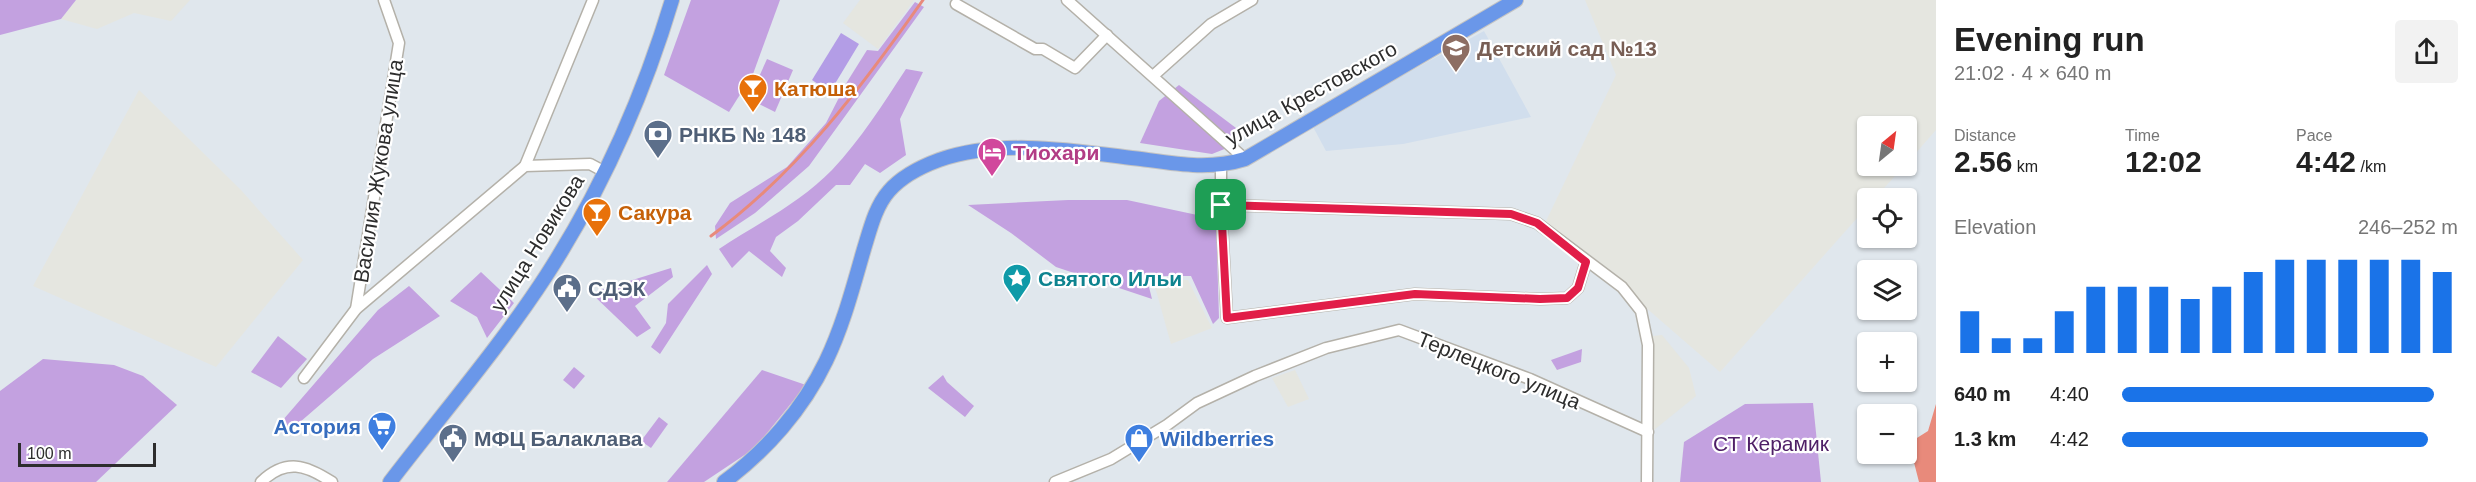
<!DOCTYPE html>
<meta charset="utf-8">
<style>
body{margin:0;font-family:Helvetica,sans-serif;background:#f2f2f2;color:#222;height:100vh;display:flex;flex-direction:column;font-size:22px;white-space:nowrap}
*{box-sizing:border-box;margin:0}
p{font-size:20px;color:#767676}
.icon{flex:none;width:33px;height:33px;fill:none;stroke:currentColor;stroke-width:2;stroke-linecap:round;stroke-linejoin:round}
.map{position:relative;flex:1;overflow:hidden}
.sheet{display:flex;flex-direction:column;background:#fff;width:540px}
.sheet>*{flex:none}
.needle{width:39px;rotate:29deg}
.fabs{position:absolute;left:1857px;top:116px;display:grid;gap:12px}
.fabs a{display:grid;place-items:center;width:60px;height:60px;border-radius:6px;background:#fff;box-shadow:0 2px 4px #0004;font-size:30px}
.scale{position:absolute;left:18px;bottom:15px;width:138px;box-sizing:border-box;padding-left:6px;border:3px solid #2d2d2d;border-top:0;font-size:16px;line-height:21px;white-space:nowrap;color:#2d2d2d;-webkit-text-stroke:4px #fff;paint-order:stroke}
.pin{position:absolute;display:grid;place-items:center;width:51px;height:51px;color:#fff;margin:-26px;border-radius:12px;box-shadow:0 3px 9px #0006}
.round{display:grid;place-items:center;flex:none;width:63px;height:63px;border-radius:6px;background:#f2f2f2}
.head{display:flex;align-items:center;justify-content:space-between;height:102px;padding:0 18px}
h1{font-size:33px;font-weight:700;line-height:45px}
.stats{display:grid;grid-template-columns:repeat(3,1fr);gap:9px;height:102px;padding:6px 18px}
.stats div{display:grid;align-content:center}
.stats b{font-size:30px;font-weight:700}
.stats small{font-size:16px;font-weight:400}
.stats p{font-size:16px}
.chart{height:168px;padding:12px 18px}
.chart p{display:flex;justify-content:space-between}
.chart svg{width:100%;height:108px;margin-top:6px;stroke:#1a73e8;stroke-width:6}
ul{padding:0 18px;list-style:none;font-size:20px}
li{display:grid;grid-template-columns:96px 72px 1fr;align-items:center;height:45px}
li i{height:15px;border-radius:8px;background:#1a73e8}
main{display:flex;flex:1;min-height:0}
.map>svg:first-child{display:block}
.industrial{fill:#e5e6e0}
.education{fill:#d1deed}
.green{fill:#c3a1e0}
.pitch{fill:#b39de6}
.water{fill:#e88a7b}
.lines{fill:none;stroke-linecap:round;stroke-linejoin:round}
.stream{stroke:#e88a7b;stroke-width:3}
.minor-casing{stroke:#b4b1a9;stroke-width:13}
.major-casing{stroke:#c4c4c4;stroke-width:16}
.minor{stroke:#fff;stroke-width:10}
.major{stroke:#6a97e9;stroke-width:14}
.route-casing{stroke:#fff;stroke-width:12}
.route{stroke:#e11d48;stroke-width:8}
.labels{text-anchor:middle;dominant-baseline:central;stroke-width:4.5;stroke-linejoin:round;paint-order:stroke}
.education-label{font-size:21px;font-weight:bold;fill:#785e54;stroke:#fff;text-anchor:start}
.food-label{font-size:21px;font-weight:bold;fill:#c56008;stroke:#fff;text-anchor:start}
.street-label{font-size:21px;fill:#2d2d2d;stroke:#fff}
.service-label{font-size:21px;font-weight:bold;fill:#4e5e75;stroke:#fff;text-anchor:start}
.hotel-label{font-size:21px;font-weight:bold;fill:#b23c85;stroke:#fff;text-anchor:start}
.culture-label{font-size:21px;font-weight:bold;fill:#0d838f;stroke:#fff;text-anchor:start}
.shop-label{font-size:21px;font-weight:bold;fill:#366cbe;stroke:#fff;text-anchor:end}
.park-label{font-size:21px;fill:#4f2067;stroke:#fff}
</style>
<main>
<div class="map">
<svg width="1936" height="482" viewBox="0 0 1936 482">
<rect width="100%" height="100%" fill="#e0e7ed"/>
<g class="industrial">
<polygon points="76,0 190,0 171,21 134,13 97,29 61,19"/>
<polygon points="860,0 914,0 878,49 843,23"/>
<polygon points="1585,0 1936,0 1936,130 1907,163 1906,126 1868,126 1868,165 1905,165 1875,198 1868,198 1867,207 1720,372 1546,221 1616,75"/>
<polygon points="139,90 241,190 303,260 216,367 33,286"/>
<polygon points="1161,280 1188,280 1212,328 1171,344 1154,283"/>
<polygon points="1662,335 1689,368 1696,396 1654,430 1653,336"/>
<polygon points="1295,370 1309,399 1288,407 1272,378"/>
</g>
<polygon class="education" points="1484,31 1531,117 1403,144 1326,151 1312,125"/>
<g class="green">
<polygon points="0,0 76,0 61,19 0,35"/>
<polygon points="691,0 780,0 753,74 729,112 664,75"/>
<polygon points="915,2 924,7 809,166 755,213 716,239 715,226 730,203 787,167 826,123 847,82 867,50 878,51"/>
<polygon points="767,59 793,70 775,112 749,99"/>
<path d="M906 69 923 72 900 119 906 155 880 173 865 164 850 185H836L798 221 776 237 770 251 786 268 782 277 749 251 732 268 719 249C757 224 800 203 832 170 861 139 883 104 906 69Z"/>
<polygon points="1179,85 1236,128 1227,148 1212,154 1140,143 1159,101"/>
<polygon points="1068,200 1127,200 1216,219 1219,318 1213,324 1191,276 1162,276 1148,283 1152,299 1056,267 1011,233 968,205"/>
<polygon points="707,265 712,274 660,354 651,347 666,323 668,304"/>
<polygon points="671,268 673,277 635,306 651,328 637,337 591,293"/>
<polygon points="481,272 514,303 487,338 477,317 450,301"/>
<polygon points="409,286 440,316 373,359 285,435 276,428 378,310"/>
<polygon points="278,336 307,359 281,388 251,372"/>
<polygon points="1582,349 1581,362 1557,370 1551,360"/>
<polygon points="43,359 114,365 143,376 177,405 96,482 0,482 0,391"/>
<polygon points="574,367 585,376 574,389 563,380"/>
<polygon points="762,370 806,385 755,448 704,482 667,482"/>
<polygon points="943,375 947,382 974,406 965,417 928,388"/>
<polygon points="1813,403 1821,482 1680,482 1684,442 1745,404"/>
<polygon points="659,417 668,424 651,448 641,441"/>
</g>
<polygon class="pitch" points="841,33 859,44 830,92 812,80"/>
<polygon class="water" points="1936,404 1936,482 1919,482 1909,443 1928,431"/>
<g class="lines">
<path class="stream" d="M711 236C799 171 861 88 923 0"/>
<g class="minor-casing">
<g id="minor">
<polyline points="1067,0 1245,159"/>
<polyline points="956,4 1035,49 1043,49 1075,68 1107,35"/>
<polyline points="1153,76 1211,24 1252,0"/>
<polyline points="1221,165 1221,205 1511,214 1537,223 1622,287 1641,311 1648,345 1647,482"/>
<polyline points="525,166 593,0"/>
<polyline points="1221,205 1227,318 1415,294 1540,299 1567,298 1578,288 1586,262"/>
<polyline points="356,309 399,43 384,0"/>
<polyline points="304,378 356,309 525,166 590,164 605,172"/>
<path d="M261 482C286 458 306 465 332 482"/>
<polyline points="1055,482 1111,459 1167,425 1197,403 1255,376 1326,348 1399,330 1530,379 1648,432"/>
</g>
</g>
<g class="major-casing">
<g id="major">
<path d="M390 482C442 414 499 348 546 276 601 191 643 97 672 0"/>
<path d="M724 482C766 451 803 409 826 361 843 326 853 287 864 249 870 230 875 207 889 191 902 176 920 167 939 160 1003 138 1075 151 1141 159 1177 164 1210 170 1245 159L1516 0"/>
</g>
</g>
<use href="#minor" class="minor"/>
<use href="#major" class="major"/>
</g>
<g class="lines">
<g class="route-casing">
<polygon id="route" points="1221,205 1511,214 1537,223 1586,262 1578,288 1567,298 1540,299 1415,294 1227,318"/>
</g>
<use href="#route" class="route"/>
</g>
<defs>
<g id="school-pin" transform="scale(1.5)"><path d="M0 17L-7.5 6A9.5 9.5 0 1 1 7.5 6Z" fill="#8d6e63" stroke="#fff"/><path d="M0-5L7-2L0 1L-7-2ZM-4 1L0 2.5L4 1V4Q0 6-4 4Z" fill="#fff"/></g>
<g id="bar-pin" transform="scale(1.5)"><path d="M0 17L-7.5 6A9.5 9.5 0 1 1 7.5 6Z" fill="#e8710a" stroke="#fff"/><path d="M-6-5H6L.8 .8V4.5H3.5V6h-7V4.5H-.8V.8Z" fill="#fff"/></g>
<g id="bank-pin" transform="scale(1.5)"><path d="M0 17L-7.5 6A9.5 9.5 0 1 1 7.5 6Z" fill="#5c6f8a" stroke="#fff"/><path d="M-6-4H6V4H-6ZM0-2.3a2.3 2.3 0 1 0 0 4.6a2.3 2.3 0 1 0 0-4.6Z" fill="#fff"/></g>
<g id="hotel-pin" transform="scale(1.5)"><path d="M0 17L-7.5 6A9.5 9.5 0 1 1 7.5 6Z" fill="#d1479c" stroke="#fff"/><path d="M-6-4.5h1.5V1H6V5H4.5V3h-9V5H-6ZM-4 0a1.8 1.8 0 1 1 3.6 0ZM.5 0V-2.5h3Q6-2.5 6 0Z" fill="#fff"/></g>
<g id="sight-pin" transform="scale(1.5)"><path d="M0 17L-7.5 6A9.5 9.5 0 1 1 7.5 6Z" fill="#0f9aa8" stroke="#fff"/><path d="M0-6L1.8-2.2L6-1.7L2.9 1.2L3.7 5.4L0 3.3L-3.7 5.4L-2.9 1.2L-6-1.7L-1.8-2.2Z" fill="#fff"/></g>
<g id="civic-pin" transform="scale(1.5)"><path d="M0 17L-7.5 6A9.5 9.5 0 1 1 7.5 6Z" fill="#5c6f8a" stroke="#fff"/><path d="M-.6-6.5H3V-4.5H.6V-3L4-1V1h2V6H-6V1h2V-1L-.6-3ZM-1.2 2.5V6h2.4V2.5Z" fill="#fff"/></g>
<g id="supermarket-pin" transform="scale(1.5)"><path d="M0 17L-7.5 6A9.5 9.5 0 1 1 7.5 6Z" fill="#3f7fe0" stroke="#fff"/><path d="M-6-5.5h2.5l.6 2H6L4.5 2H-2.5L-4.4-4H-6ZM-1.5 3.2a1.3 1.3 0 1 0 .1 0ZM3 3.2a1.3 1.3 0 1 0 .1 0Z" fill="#fff"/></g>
<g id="shop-pin" transform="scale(1.5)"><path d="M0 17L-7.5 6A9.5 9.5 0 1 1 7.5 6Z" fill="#3f7fe0" stroke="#fff"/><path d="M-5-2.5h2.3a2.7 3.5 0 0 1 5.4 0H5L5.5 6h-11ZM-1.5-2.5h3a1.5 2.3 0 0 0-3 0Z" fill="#fff"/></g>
</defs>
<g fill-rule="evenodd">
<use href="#school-pin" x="1456" y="48"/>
<use href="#bar-pin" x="753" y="88"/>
<use href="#bank-pin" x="658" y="134"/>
<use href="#hotel-pin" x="992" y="152"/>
<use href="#bar-pin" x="597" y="212"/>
<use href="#sight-pin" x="1017" y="278"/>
<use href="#civic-pin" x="567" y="288"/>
<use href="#supermarket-pin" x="382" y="426"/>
<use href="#civic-pin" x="453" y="438"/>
<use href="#shop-pin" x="1139" y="438"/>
</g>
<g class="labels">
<g class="education-label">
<text x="1477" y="48">Детский сад №13</text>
</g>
<g class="food-label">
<text x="774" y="88">Катюша</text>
<text x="618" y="212">Сакура</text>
</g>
<g class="street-label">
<text transform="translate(1311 93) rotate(-29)">улица Крестовского</text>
<text transform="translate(378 171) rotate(-81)">Василия Жукова улица</text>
<text transform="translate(537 243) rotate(-58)">улица Новикова</text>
<text transform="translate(1499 370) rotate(22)">Терлецкого улица</text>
</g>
<g class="service-label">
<text x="679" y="134">РНКБ № 148</text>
<text x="588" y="288">СДЭК</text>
<text x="474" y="438">МФЦ Балаклава</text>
</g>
<g class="hotel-label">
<text x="1013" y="152">Тиохари</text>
</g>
<g class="culture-label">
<text x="1038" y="278">Святого Ильи</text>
</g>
<g class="shop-label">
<text x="361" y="426">Астория</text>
<text x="1160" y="438" text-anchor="start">Wildberries</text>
</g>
<g class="park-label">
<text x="1771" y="443">СТ Керамик</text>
</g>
</g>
</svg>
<div class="fabs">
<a><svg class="needle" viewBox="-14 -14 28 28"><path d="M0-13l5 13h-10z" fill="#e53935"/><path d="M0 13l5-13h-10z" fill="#767676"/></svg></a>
<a><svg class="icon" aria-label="locate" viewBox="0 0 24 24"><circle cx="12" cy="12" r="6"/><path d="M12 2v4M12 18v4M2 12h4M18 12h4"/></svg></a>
<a><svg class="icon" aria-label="layers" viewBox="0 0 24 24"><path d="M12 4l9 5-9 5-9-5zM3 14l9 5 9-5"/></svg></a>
<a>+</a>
<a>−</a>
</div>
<div class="scale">100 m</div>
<div class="pin" style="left:1221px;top:205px;background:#1e9e55"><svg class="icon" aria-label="arrive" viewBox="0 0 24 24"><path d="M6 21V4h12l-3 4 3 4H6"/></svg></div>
</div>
<section class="sheet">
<div class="head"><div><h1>Evening run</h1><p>21:02 · 4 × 640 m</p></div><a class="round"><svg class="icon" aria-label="share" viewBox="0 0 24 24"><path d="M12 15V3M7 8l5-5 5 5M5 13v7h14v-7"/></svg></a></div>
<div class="stats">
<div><p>Distance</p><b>2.56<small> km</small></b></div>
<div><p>Time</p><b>12:02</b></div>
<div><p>Pace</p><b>4:42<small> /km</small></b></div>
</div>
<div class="chart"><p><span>Elevation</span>246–252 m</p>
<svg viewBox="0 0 160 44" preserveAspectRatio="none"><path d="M5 44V27M15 44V38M25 44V38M35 44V27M45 44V17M55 44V17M65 44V17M75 44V22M85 44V17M95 44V11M105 44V6M115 44V6M125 44V6M135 44V6M145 44V6M155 44V11"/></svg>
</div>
<ul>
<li><b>640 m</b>4:40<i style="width:93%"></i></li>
<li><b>1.3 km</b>4:42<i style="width:91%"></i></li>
</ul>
</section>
</main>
